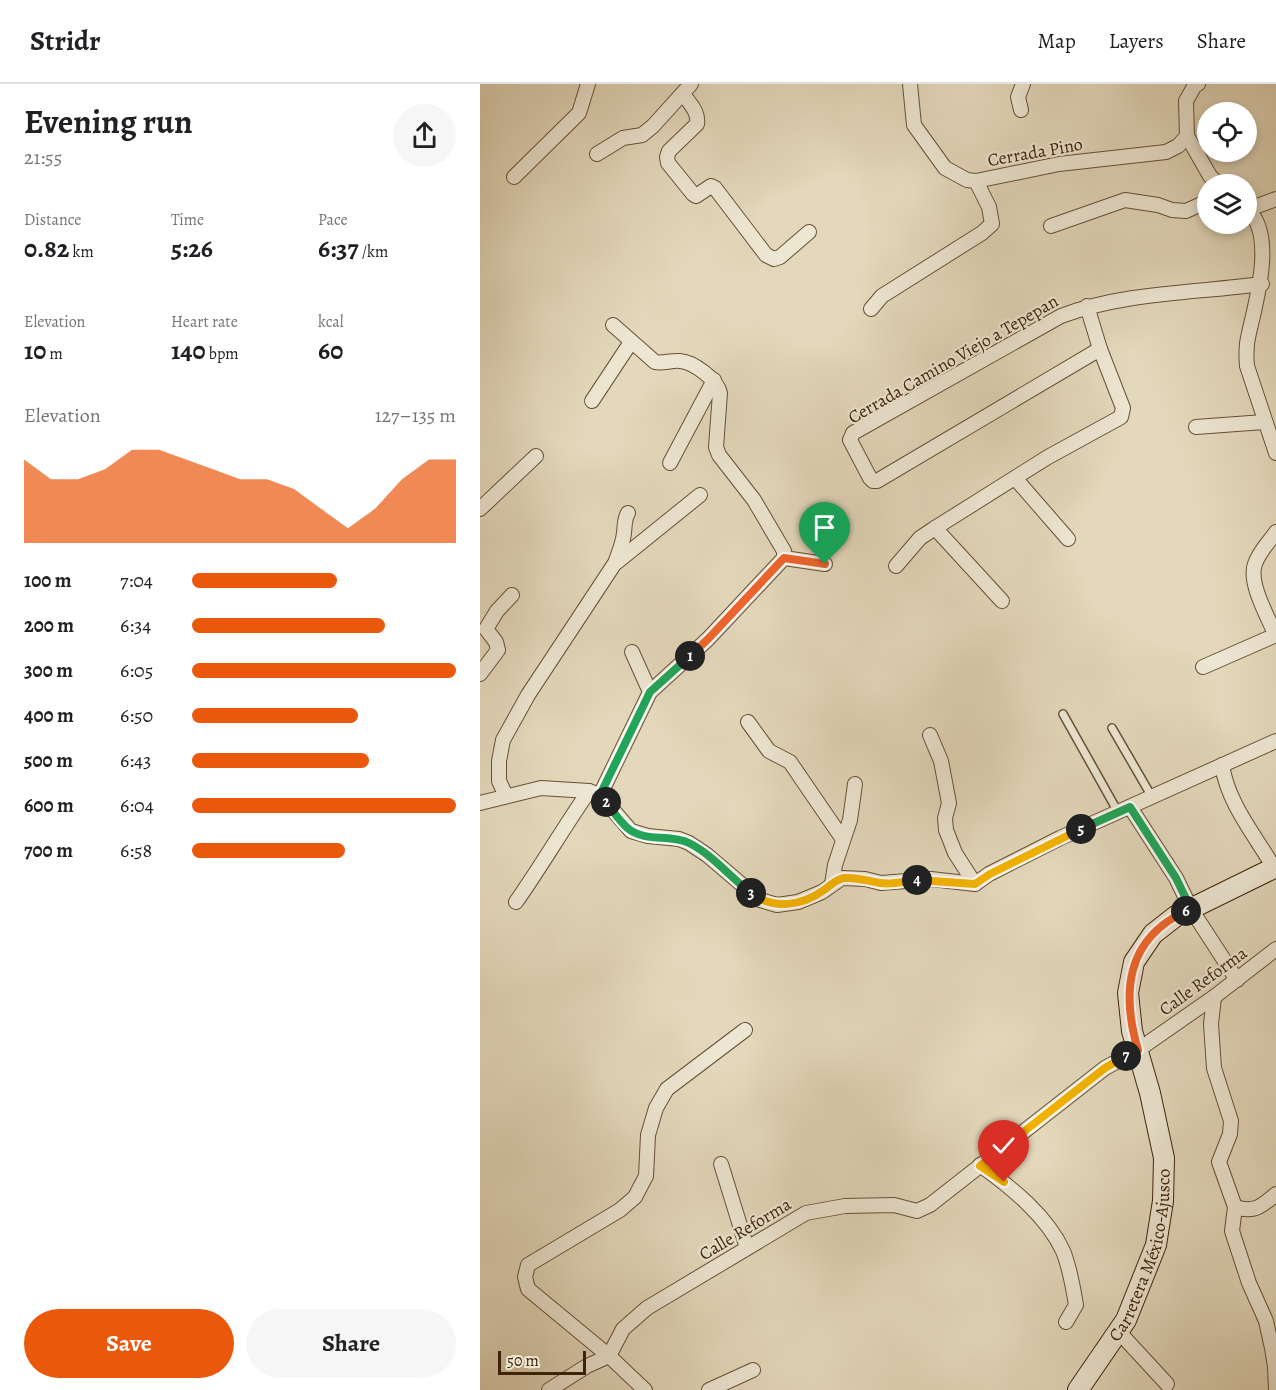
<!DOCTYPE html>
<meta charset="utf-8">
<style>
body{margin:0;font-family:Alegreya,serif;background:#f6f6f6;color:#202124;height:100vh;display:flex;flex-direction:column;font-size:22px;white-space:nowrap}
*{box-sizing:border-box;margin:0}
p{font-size:20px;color:#757577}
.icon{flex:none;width:33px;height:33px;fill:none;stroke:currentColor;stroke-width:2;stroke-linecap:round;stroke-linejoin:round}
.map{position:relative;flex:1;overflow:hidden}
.sheet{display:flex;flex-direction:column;background:#fff;width:480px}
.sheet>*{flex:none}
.buttons{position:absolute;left:717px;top:18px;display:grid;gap:12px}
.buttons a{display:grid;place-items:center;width:60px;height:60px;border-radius:50%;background:#fff;box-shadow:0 3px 9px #0003;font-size:30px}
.scale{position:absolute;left:18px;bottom:15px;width:88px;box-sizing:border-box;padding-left:6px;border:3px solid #3e2308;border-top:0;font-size:16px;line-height:21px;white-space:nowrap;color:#3e2308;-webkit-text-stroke:4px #ede6d3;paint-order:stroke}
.pin{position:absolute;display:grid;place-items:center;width:51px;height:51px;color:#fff;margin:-62px -26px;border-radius:50% 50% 50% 0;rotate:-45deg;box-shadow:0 0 6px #0007}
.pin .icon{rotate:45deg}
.km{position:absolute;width:30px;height:30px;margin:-15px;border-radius:50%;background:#222;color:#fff;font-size:16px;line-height:30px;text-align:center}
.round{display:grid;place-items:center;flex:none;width:63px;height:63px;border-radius:32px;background:#f6f6f6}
.overview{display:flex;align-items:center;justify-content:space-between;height:102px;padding:0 24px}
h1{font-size:33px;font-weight:600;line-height:45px}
.metrics{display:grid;grid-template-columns:repeat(3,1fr);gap:9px;height:102px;padding:6px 24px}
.metrics div{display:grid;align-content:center}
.metrics b{font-size:26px;font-weight:600}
.metrics small{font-size:16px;font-weight:400}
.metrics p{font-size:16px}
.chart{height:168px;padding:12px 24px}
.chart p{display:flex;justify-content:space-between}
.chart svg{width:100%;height:108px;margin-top:6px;fill:#ea580c;opacity:.7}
.primary-button{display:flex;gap:12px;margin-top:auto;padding:12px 24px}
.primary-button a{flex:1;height:69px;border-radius:36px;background:#ea580c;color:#fff;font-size:24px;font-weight:600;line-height:69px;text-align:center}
.primary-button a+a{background:#f6f6f6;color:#202124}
ul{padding:0 24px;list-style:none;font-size:20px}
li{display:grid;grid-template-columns:96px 72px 1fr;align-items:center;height:45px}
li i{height:15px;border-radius:8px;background:#ea580c}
header{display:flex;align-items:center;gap:36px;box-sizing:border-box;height:84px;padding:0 30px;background:#fff;border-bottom:2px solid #e0e0e0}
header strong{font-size:28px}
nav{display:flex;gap:33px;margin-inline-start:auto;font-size:21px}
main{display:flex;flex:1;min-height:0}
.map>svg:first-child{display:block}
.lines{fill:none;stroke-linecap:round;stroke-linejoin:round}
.service-casing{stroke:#675035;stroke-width:10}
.minor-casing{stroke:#675035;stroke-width:16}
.secondary-casing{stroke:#3e2308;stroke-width:22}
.service{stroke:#ede6d3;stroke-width:7}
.minor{stroke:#ede6d3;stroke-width:14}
.secondary{stroke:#ede6d3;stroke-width:20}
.split-1-casing{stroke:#fff;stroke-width:12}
.split-2-casing{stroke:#fff;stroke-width:12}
.split-3-casing{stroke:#fff;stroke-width:12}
.split-4-casing{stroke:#fff;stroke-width:12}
.split-5-casing{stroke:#fff;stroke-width:12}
.split-6-casing{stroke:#fff;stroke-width:12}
.split-7-casing{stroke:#fff;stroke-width:12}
.split-8-casing{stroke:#fff;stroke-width:12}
.split-1{stroke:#f0652b;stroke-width:8}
.split-2{stroke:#22a559;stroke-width:8}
.split-3{stroke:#22a559;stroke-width:8}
.split-4{stroke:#f5b400;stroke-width:8}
.split-5{stroke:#f5b400;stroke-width:8}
.split-6{stroke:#22a559;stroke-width:8}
.split-7{stroke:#f0652b;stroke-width:8}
.split-8{stroke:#f5b400;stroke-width:8}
.labels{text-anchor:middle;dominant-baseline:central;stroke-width:4.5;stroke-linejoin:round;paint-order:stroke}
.street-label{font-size:18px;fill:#3e2308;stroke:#ede6d3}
</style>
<header>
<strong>Stridr</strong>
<nav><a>Map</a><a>Layers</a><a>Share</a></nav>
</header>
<main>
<section class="sheet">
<div class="overview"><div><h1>Evening run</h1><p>21:55</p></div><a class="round"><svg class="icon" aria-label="share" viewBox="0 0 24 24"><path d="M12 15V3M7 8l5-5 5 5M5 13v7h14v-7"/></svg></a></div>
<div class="metrics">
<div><p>Distance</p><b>0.82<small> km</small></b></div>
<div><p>Time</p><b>5:26</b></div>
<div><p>Pace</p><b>6:37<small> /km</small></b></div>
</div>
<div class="metrics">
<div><p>Elevation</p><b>10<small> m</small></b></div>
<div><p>Heart rate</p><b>140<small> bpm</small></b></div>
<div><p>kcal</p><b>60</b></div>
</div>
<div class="chart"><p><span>Elevation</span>127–135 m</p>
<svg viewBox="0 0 160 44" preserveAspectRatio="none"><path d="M0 44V10L10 18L20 18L30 14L40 6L50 6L60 10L70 14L80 18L90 18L100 22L110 30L120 38L130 30L140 18L150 10L160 10V44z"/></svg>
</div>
<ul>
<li><b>100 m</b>7:04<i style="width:55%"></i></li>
<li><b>200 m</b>6:34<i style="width:73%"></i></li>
<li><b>300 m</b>6:05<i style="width:100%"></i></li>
<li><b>400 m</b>6:50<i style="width:63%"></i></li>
<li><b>500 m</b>6:43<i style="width:67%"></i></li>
<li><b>600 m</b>6:04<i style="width:100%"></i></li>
<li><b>700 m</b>6:58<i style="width:58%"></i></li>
</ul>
<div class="primary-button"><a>Save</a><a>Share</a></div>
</section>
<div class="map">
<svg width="796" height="1306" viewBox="0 0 796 1306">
<rect width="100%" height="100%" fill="#e3d8bb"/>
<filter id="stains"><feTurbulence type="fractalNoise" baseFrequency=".00333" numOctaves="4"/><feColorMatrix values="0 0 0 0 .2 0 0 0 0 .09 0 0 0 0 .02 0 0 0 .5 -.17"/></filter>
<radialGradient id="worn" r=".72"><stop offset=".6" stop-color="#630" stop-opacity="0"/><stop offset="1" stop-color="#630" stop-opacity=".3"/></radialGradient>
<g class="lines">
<g class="service-casing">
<g id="service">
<polyline points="583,630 638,728"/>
<polyline points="632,644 672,713"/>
</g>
</g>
<g class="minor-casing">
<g id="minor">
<polyline points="430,0 434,41 465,84 487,96 496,97 579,80 686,68 698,62 707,52"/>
<polyline points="718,0 715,1 706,17 707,52 730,92 738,100"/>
<path d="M203 10C210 20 219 28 217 40L189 67 187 73 188 79 213 110 216 112 231 102 235 104 286 171 294 175 300 173 329 148"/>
<polyline points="541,26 538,13 543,0"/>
<polyline points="117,70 143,54 162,51 173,42 211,0"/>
<polyline points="34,93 99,29 108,0"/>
<path d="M766 124C796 148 777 214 769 249 766 260 766 271 767 282L796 369"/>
<polyline points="769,125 796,115"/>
<polyline points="571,142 645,116 678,121 692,126 706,127 728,117"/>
<polyline points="391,225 402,212 502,149 512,140 509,123 496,97"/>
<path d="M620 265 397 397H393L390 394 370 356 373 349 581 232C645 208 715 209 782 200"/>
<polyline points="112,317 151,258"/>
<polyline points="716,343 784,338"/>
<polyline points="190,379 234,296"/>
<polyline points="535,394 588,455"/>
<polyline points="0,425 56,372"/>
<polyline points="455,444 522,517"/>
<path d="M796 448C789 458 779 468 775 480 768 499 788 533 796 552"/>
<polyline points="304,474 345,480"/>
<polyline points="137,478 220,411"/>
<polyline points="416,482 440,454 455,444 568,373 641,333 643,324 620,265 607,222"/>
<polyline points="152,568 170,608"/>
<polyline points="723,583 796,551"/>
<polyline points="0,590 18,566 16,558 6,545 17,527 32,511"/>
<polyline points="268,638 289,667 310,678 362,754"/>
<polyline points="450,651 461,677 469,719 465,734 466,746 475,769 495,800"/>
<path d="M742 681C748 720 775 751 794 784"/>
<path d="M120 711 170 608 228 555 304 474V467L274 416 239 371 236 363 240 309C237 295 213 278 200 277 191 276 183 280 175 278L133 241"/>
<path d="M26 712 19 697V677L23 656 48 611 135 479C139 469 143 459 144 449 145 441 144 436 148 429"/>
<polyline points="0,719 61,704 109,707 120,711 151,747 168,752 199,755 209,759 227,771 280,816 297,821 318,818 342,808 362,794 385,795 401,799 451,795 495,800 509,790 580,754 796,657"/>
<polyline points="650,723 696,794 711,825 757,896"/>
<polyline points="352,800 355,781 370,736 375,700"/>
<path d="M36 818C62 781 84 743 109 707"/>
<polyline points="734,913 731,940 734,984 751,1037 750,1050 739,1078 755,1123 752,1147 769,1199 786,1237 792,1264 795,1283 796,1306"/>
<polyline points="241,1080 267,1164"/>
<path d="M500 1081C531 1103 567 1132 583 1167 590 1184 593 1203 596 1221L586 1238"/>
<path d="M755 1123C774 1129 781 1123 796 1110"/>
<polyline points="639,1248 687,1300"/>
<polyline points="69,1306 107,1282 129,1272 143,1245 167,1224 326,1129 365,1122 414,1121 437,1127 450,1121 625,984 658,966 734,913 796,865"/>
<polyline points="165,1306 129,1272 48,1205 45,1193 48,1181 140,1126 155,1113 166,1092 168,1051 176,1024 187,1005 265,946"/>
<polyline points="229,1306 273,1286"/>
</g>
</g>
<g class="secondary-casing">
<g id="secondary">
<path id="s1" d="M598 1306 646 1236 676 1161 683 1117 684 1074 670 1009 652 947 648 909 654 878 673 850 696 832 796 783"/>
</g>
</g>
<use href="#service" class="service"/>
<use href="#minor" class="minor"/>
<use href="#secondary" class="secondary"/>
</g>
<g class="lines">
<g class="split-1-casing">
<polyline id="split-1" points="210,572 228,555 304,474 345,480"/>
</g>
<g class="split-2-casing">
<polyline id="split-2" points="126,718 120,711 170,608 210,572"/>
</g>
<g class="split-3-casing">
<path id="split-3" d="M126 718C133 727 141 740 150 746 167 758 191 750 209 759 233 771 250 793 271 809"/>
</g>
<g class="split-4-casing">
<path id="split-4" d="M271 809C293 826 322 822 344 806 350 802 356 795 364 794 377 793 388 797 400 799 413 801 425 797 437 796"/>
</g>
<g class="split-5-casing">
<polyline id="split-5" points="437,796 495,800 510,790 601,745"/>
</g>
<g class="split-6-casing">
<polyline id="split-6" points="601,745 650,723 696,794 711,825 706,827"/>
</g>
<g class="split-7-casing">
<path id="split-7" d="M646 972 658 966C641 908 646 855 706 827"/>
</g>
<g class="split-8-casing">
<polyline id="split-8" points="524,1098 500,1082 625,984 646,972"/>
</g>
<use href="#split-1" class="split-1"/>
<use href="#split-2" class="split-2"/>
<use href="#split-3" class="split-3"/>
<use href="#split-4" class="split-4"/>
<use href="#split-5" class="split-5"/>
<use href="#split-6" class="split-6"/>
<use href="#split-7" class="split-7"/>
<use href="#split-8" class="split-8"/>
</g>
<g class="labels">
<g class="street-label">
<text transform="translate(555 68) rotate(-10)">Cerrada Pino</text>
<text transform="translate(473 275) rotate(-30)">Cerrada Camino Viejo a Tepepan</text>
<text transform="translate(723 897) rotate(-36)">Calle Reforma</text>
<text transform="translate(265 1145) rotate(-31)">Calle Reforma</text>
<text stroke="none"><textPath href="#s1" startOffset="152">Carretera México-Ajusco</textPath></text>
</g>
</g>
<rect width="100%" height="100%" filter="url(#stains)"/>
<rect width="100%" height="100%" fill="url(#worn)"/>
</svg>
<div class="buttons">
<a><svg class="icon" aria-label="locate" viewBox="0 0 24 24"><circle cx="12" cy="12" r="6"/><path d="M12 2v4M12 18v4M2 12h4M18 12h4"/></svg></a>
<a><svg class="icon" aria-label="layers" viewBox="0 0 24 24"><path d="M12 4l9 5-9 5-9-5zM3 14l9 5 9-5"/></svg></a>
</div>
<div class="scale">50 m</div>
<div class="pin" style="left:345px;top:480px;background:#1e9e55"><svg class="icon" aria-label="arrive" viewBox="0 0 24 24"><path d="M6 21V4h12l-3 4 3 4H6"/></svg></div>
<div class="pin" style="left:524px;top:1098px;background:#d93025"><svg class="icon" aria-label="check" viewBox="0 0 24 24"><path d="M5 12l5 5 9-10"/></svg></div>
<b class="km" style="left:210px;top:572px">1</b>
<b class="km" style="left:126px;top:718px">2</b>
<b class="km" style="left:271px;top:809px">3</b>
<b class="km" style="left:437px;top:796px">4</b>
<b class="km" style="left:601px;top:745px">5</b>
<b class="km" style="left:706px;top:827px">6</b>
<b class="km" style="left:646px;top:972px">7</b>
</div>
</main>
